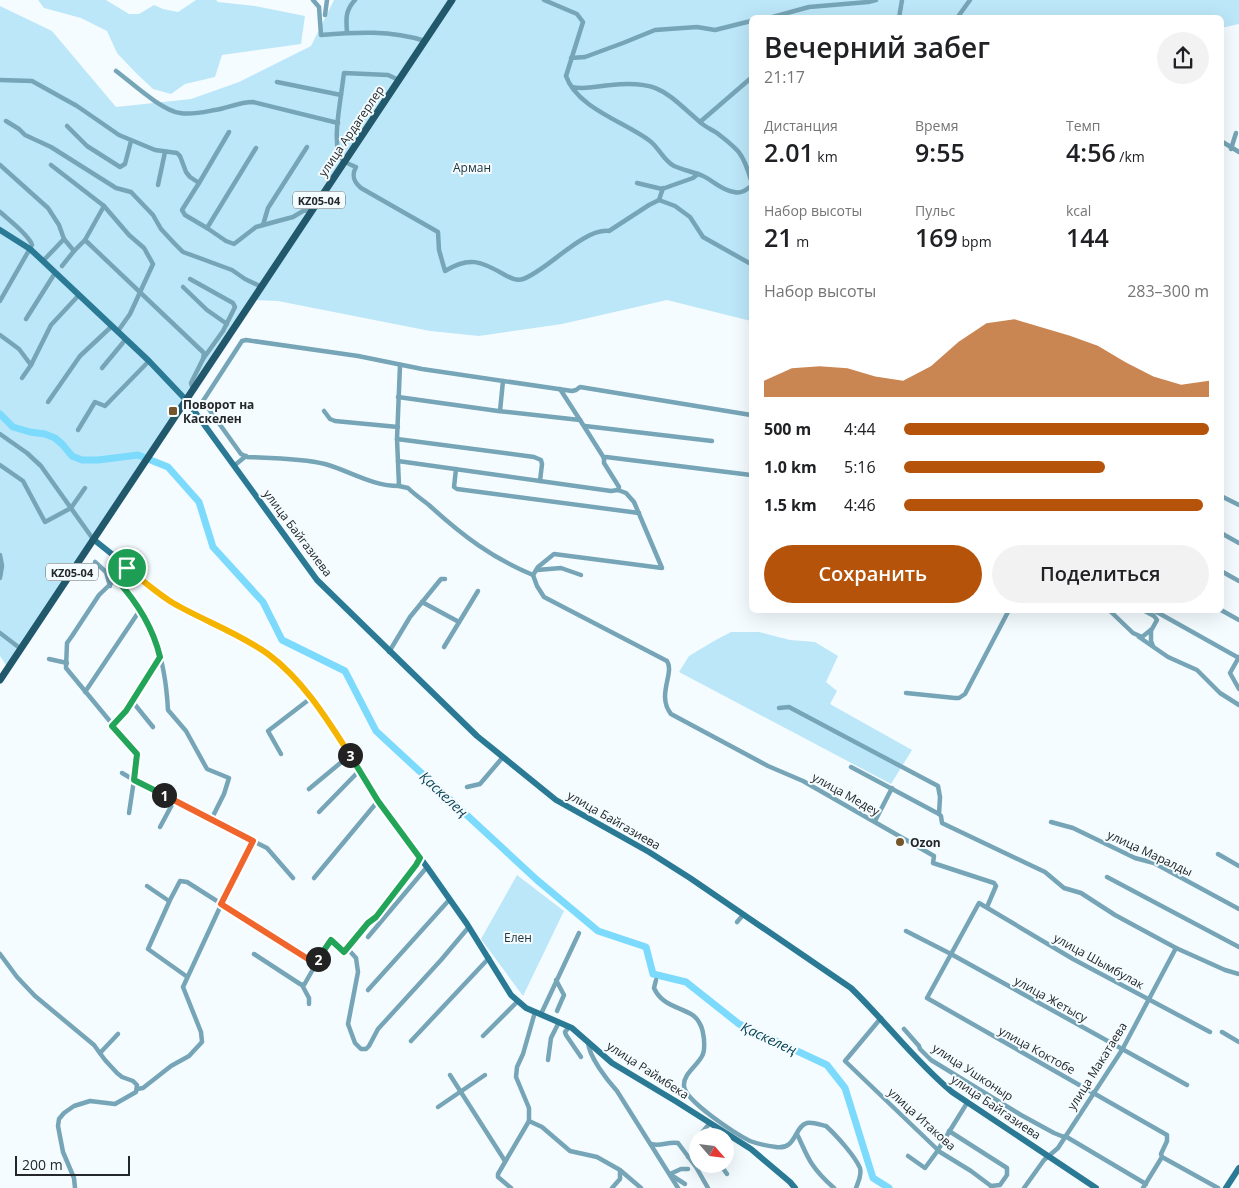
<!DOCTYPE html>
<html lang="ru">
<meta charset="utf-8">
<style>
body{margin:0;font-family:"Open Sans",sans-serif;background:#f2f2f2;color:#202124;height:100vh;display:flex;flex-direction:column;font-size:19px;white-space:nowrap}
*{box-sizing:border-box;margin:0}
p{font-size:16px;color:#757577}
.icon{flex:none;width:28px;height:28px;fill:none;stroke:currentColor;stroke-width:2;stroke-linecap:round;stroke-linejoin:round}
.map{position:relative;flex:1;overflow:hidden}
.sheet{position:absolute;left:749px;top:15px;width:475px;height:598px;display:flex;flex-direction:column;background:#fff;border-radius:8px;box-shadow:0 5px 20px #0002}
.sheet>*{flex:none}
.needle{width:32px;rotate:118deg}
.controls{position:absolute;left:689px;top:1128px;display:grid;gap:10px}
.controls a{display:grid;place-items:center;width:45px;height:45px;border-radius:50%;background:#fff;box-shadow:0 5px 20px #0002;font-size:25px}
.scale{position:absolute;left:15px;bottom:12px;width:115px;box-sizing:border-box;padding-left:5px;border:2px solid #232729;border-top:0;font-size:14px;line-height:18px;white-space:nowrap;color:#232729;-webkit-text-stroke:4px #f5fcff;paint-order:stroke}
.pin{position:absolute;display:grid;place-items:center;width:42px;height:42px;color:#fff;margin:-21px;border:2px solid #fff;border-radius:50%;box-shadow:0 1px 5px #0007}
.km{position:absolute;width:25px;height:25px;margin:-12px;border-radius:50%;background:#222;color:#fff;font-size:14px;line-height:25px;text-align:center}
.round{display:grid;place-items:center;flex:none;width:52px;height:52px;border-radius:26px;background:#f2f2f2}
.overview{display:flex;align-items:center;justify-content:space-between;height:85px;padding:0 15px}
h1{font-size:28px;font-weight:600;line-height:38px}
.figures{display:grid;grid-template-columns:repeat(3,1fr);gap:8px;height:85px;padding:5px 15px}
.figures div{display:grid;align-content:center}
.figures b{font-size:25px;font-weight:600}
.figures small{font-size:14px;font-weight:400}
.figures p{font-size:14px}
.chart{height:140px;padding:10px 15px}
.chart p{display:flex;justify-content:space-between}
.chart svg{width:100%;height:90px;margin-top:5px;fill:#b45309;opacity:.7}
.cta{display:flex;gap:10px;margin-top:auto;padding:10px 15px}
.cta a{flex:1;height:58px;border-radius:30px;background:#b45309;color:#fff;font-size:20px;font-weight:600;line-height:58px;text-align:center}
.cta a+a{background:#f2f2f2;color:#202124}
ul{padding:0 15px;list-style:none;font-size:16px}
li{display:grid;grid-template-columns:80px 60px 1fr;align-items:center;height:38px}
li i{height:12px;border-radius:6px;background:#b45309}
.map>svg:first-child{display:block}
.green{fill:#bce7f8}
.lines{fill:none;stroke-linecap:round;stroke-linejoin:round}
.river{stroke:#7cdafd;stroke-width:7}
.street{stroke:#76a5b7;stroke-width:4.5}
.secondary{stroke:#2a7a95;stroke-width:6}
.primary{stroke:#22586b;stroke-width:7}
.split-1-casing{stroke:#fff;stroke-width:10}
.split-2-casing{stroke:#fff;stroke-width:10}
.split-3-casing{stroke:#fff;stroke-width:10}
.split-4-casing{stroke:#fff;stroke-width:10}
.split-1{stroke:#22a559;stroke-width:6}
.split-2{stroke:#f0652b;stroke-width:6}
.split-3{stroke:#22a559;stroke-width:6}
.split-4{stroke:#f5b400;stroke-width:6}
.poi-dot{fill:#75562b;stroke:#f5fcff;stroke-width:2}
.labels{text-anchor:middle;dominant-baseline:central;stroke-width:4;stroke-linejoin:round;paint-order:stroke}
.shield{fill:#f5fcff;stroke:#626769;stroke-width:1}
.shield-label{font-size:11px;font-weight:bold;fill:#232729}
.street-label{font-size:12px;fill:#232729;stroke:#f5fcff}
.park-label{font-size:12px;fill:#20363e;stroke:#f5fcff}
.poi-label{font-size:12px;font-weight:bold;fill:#232729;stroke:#f5fcff;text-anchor:start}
.water-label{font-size:14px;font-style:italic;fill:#0c4557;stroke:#f5fcff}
</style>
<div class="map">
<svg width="1239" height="1188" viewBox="0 0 1239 1188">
<rect width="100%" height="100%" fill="#f5fcff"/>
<g class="green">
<polygon points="38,0 106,0 129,14 139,14 154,5 163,9 178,12 196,0 216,0 218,2 255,6 305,16 301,44 222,55 215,77 185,84 171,94 153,89 136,73 117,53 107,31 81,18 44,8"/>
<polygon points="334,0 1239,0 1239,24 1221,28 1221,18 751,18 751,321 667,300 562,324 479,336 430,331 278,301 253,300 8,668 0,656 0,6 52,31 116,107 191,99 239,82 311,46"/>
<polygon points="731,632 759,632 790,640 815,642 838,656 826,682 837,691 830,704 912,750 891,784 679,672 689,656 714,641"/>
<polygon points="517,875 564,911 523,996 481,939"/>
</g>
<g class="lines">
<polyline class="river" points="0,414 13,427 30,432 45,434 55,438 62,444 72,456 82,460 98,460 138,455 168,467 199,502 213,547 263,602 282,640 345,671 376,731 537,880 598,931 646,947 653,974 686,982 739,1024 827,1065 845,1088 873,1178 889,1188"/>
<g class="street">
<path d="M313 0 319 7 321 35C356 32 391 30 425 41"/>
<path d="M544 0 577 14 583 22 566 76C577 108 625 122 650 141 659 148 664 161 674 166 683 170 694 172 703 176 714 181 721 190 734 192 741 194 746 190 751 186"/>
<polyline points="325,15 327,0"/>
<polyline points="769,18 809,7 868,2 876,0"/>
<polyline points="899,18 902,0"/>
<polyline points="957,18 970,0"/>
<path d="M347 32C346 19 345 11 355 0"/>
<polyline points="571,58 585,57 623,43 655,30 697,27 715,30 751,21"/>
<path d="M116 71C131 82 162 111 180 113 192 115 204 112 215 110 228 108 239 102 253 102L338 123"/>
<path d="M751 78 700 122C705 127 711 129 717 133 739 150 743 153 751 180"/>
<polyline points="0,80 32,81 77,106 119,135 155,150 177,153 180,156 186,172 190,177 199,183 229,132"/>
<path d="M277 82 341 95C339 110 332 148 342 159 345 163 351 165 356 167 351 176 354 182 361 188L438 232 439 250 445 271C469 256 481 261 505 275 511 278 516 281 523 279 547 271 583 228 609 231L649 205 659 200 675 206 690 217 703 237 751 264"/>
<path d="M572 87C586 90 597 86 611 85 660 80 666 93 700 122"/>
<polyline points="341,95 344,73 388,75 399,80"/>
<polyline points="6,121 19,129 25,135 51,147 116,188 131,192 153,215 161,229 174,243 183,252 232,270 245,279 262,287"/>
<polyline points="67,126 87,146 120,167 125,164 131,141"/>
<polyline points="1221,141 1239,152"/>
<polyline points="256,148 207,228 226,241 234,244 256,227 278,221 293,217 303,211 313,209"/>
<polyline points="1231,149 1236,133"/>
<polyline points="0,165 48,208 59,225 64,239 43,261"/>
<polyline points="51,165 104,206 85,240 204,353 203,359 191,383 193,390"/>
<polyline points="199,183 182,210 185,215 207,228"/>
<polyline points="637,183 662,189 693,178 698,174"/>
<polyline points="158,185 165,152"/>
<polyline points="659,200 663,188"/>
<polyline points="104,206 129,235 144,248 153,264 130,314 118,331"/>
<path d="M0 212C8 219 30 236 32 245L0 301"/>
<polyline points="263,225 268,208 307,147"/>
<polyline points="64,239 74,251 85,240"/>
<polyline points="62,266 74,251"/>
<polyline points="190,279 233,303 235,307 223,331 203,359"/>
<polyline points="183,287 207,310 227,324"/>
<polyline points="26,319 55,273"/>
<polyline points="0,335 19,349 31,365 51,325 79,295"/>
<path d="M400 365 397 439 399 486C372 486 350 471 325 464 302 458 271 458 247 457L241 454 203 401 242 341 246 340 358 356 422 369 572 391 576 390 580 387 751 415"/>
<polyline points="102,368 126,339"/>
<polyline points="22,378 31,365"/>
<polyline points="398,397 498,411 580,420 560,389"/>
<polyline points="48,402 80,356 112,326"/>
<polyline points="324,411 330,419 335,421 398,427"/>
<polyline points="500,411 503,381"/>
<polyline points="580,420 604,458"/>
<polyline points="585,426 712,441"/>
<polyline points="78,430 95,402 105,406 107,404 149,361"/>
<polyline points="0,434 27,453 41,466 93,539"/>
<polyline points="397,439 534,457 541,460 542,464 540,481"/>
<polyline points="398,461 611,491 618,490 619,487 604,463 604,458 606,457 751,475"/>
<polyline points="0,465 23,481 45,522 71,508 85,488"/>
<polyline points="235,465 246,456"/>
<polyline points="456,469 454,487 457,489 639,513"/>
<path d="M399 486 408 488C415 495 423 500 430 506 463 536 492 558 533 575L537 586 544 597 667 661C675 673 656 695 671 714L768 766 803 781 934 856 933 863 994 883 996 886 987 907"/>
<polyline points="1221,496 1239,505"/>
<polyline points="1221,533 1239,543"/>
<polyline points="0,555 2,566 0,578"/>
<polyline points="95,562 106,572 110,586"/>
<polyline points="127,568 99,595 72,636 67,643 66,668 137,754 134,780 136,782 253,841 240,864 183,987 201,1032 202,1042 189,1056 171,1066 143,1088 137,1089"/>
<polyline points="537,570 561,568 581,575"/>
<polyline points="1221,571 1239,581"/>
<polyline points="533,575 538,567 554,554 662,568 634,502 626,493 618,490"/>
<path d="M116 579C153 620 165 655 168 710L186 731 207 769 229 778 224 794 211 820"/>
<polyline points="422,602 459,622"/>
<polyline points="1109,610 1133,633 1142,637 1152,629 1157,620 1154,616 1143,610"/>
<polyline points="1221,610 1239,620"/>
<polyline points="1155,611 1239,658"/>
<polyline points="1151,630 1151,641 1153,646"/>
<polyline points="0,633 21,649"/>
<polyline points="1139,637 1168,657 1197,670 1220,693 1239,705"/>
<polyline points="444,647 478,591"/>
<polyline points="389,652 410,617 441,579 445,579"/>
<polyline points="1239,657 1230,673 1239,689"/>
<polyline points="49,659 67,663"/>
<polyline points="85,692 140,610"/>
<polyline points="906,693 955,698 959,698 965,694 1009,610"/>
<polyline points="132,701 153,727"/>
<polyline points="779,708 789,707 938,786 940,797 939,814"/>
<polyline points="112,725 126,711 160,657"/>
<polyline points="281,754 268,731 311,698"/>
<polyline points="851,767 939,814 941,816 942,823 944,824 1045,872 1064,888 1081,893 1115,915 1176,948 1225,970 1239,974"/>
<polyline points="122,773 134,780 129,813"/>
<polyline points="467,787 480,784 503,757"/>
<polyline points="309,789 350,755"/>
<polyline points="319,812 359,771"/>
<polyline points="875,821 892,788"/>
<polyline points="1051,822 1073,828 1135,858 1154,863 1239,909"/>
<polyline points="160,827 174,801"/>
<polyline points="253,841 267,848 293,878"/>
<polyline points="1218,854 1239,866"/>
<polyline points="1107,877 1239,947"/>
<polyline points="314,878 378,801"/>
<polyline points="147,886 169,901"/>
<polyline points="737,922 743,915"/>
<polyline points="906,931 951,954 1187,1085"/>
<polyline points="368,937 427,867"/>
<polyline points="347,948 356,958 358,972 348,1024 355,1043 361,1049 366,1049 369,1046 378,1029 441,960 468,928"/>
<polyline points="0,954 17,977 35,996 94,1045 105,1060 117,1073 122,1077 133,1081 137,1085 136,1092 115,1104 90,1101 74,1106 64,1113 59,1119 58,1126 63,1152 74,1178 75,1188"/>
<polyline points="254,954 300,984 304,985 316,964"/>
<polyline points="186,976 148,949 170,900 180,881 187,882 316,964 331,940 344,952 368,923 376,917 416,865 420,858"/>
<polyline points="556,980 564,995 557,1011"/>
<path d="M656 980 654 988C664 1011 692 1006 700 1024 703 1029 703 1034 704 1039 704 1044 705 1049 703 1054 699 1065 683 1073 684 1086 685 1101 736 1134 750 1141 758 1144 768 1146 776 1147 797 1150 794 1126 807 1123 813 1122 821 1125 826 1126 836 1135 855 1156 860 1168 862 1175 858 1182 856 1188"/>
<polyline points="302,985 309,998 309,1004"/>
<polyline points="368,990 450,899"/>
<polyline points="541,1014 579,933"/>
<polyline points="881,1018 845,1061 940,1152 971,1171 991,1186"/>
<polyline points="569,1027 565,1032 566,1035 581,1057"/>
<polyline points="904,1029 919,1046 920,1049 931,1060 1021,1115 1054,1133 1064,1137"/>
<polyline points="1222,1032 1239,1042"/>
<polyline points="483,1036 518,1001"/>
<polyline points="411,1041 489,958"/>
<path d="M588 1042C589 1057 607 1080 617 1091L678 1188"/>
<polyline points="100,1053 118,1034"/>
<polyline points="548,1060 551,1038 559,1022"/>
<polyline points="450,1075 505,1161"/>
<polyline points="438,1107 485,1075"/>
<polyline points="529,1121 542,1127 570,1151 597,1157 620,1170 641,1188"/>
<polyline points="949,1131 1007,1168 1007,1175 1000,1185 991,1186"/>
<path d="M797 1134C802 1144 806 1155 812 1164 818 1173 826 1181 834 1188"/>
<polyline points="699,1136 710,1123"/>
<polyline points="1065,1136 1146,1184"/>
<path d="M651 1144C661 1147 668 1141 678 1143L696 1167 708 1188"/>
<polyline points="908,1156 925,1168 936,1153 967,1103"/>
<polyline points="688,1157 698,1162"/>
<polyline points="1162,1157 1218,1188"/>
<polyline points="720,1164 727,1174"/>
<polyline points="670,1174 681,1169 688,1169"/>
<polyline points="671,1175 685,1184"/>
<polyline points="511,1188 498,1177 498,1174 529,1121 529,1108 516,1077 517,1067 523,1054 535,1012"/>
<polyline points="612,1188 620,1179 620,1171"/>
<polyline points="1024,1188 1044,1160 1058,1148 1122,1050 1176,948"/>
<polyline points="1143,1188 1162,1157 1161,1154 1167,1141 1167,1135 927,998 979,903 1073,959 1210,1032"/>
</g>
<g class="secondary">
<path d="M0 230 30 249 43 261 149 361 187 401 317 580 477 736 556 800 649 852 690 878 851 988C886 1022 915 1061 952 1092L1096 1188"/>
<polyline points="93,539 172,602 267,653 286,669 307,693 332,726 378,801 427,867 467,924 511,995 526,1008 572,1028 612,1063 677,1102 751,1149 790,1182 795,1188"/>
<polyline points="1226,1188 1239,1168"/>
</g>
<polyline class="primary" points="0,680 452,0"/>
</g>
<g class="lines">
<g class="split-1-casing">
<path id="split-1" d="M127 568 116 579C137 602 153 627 160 657L126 711 112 726 137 754 134 780 164 795"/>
</g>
<g class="split-2-casing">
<polyline id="split-2" points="164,795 253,841 221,904 316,964 318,959"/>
</g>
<g class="split-3-casing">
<polyline id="split-3" points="318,959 331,940 344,952 368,923 376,917 416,865 420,858 378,801 350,755"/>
</g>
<g class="split-4-casing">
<path id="split-4" d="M127 568C142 580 157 593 173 603 204 621 239 633 268 654 303 680 327 719 350 755"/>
</g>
<use href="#split-1" class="split-1"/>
<use href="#split-2" class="split-2"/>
<use href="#split-3" class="split-3"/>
<use href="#split-4" class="split-4"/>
</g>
<g class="poi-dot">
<rect x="168" y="406" width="10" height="10" rx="2.5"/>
<circle cx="900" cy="842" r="5"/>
</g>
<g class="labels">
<g class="shield">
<rect x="293" y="191.5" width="52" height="17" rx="4"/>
<rect x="46" y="563.5" width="52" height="17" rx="4"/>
</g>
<g class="shield-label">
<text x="319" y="200">KZ05-04</text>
<text x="72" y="572">KZ05-04</text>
</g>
<g class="street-label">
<text transform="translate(351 131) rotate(-56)">улица Ардагерлер</text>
<text transform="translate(298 533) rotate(53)">улица Байгазиева</text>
<text transform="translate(846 794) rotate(29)">улица Медеу</text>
<text transform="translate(614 820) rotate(30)">улица Байгазиева</text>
<text transform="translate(1150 853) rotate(25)">улица Маралды</text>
<text transform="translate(1099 961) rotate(29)">улица Шымбулак</text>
<text transform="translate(1051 999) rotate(29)">улица Жетысу</text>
<text transform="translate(1037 1050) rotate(29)">улица Коктобе</text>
<text transform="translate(1097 1066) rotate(-58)">улица Макатаева</text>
<text transform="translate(648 1070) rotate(33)">улица Раймбека</text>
<text transform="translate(973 1072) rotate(33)">улица Ушконыр</text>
<text transform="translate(996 1107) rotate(34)">улица Байгазиева</text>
<text transform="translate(922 1119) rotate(42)">улица Итакова</text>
</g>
<g class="park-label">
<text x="472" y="167">Арман</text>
<text x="518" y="937">Елен</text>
</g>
<g class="poi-label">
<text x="183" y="404">Поворот на<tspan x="183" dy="14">Каскелен</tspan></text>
<text x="910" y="842">Ozon</text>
</g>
<g class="water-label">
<text transform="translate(444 794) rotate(43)">Қаскелең</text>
<text transform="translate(769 1038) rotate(25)">Қаскелең</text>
</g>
</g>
</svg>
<div class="controls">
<a><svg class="needle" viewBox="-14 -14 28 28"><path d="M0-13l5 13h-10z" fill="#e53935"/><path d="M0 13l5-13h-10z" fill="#757577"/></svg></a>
</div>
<div class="scale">200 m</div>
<div class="pin" style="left:127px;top:568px;background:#1e9e55"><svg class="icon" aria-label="arrive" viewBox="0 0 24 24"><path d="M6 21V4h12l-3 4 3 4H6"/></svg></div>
<b class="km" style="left:164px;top:795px">1</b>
<b class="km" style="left:318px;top:959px">2</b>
<b class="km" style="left:350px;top:755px">3</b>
<section class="sheet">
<div class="overview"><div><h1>Вечерний забег</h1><p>21:17</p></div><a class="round"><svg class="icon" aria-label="share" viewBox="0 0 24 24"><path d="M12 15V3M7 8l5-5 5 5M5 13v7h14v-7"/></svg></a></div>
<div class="figures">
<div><p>Дистанция</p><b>2.01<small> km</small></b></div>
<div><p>Время</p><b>9:55</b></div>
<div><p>Темп</p><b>4:56<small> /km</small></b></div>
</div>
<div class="figures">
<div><p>Набор высоты</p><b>21<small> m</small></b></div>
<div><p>Пульс</p><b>169<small> bpm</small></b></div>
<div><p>kcal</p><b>144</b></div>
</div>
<div class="chart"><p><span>Набор высоты</span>283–300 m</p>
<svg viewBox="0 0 160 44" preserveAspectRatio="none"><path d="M0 44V36L10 30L20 29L30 30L40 34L50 36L60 29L70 17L80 8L90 6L100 10L110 14L120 19L130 27L140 34L150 38L160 36V44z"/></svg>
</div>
<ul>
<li><b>500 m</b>4:44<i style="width:100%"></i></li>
<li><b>1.0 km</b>5:16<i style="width:66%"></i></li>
<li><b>1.5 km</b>4:46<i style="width:98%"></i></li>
</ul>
<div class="cta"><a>Сохранить</a><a>Поделиться</a></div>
</section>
</div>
